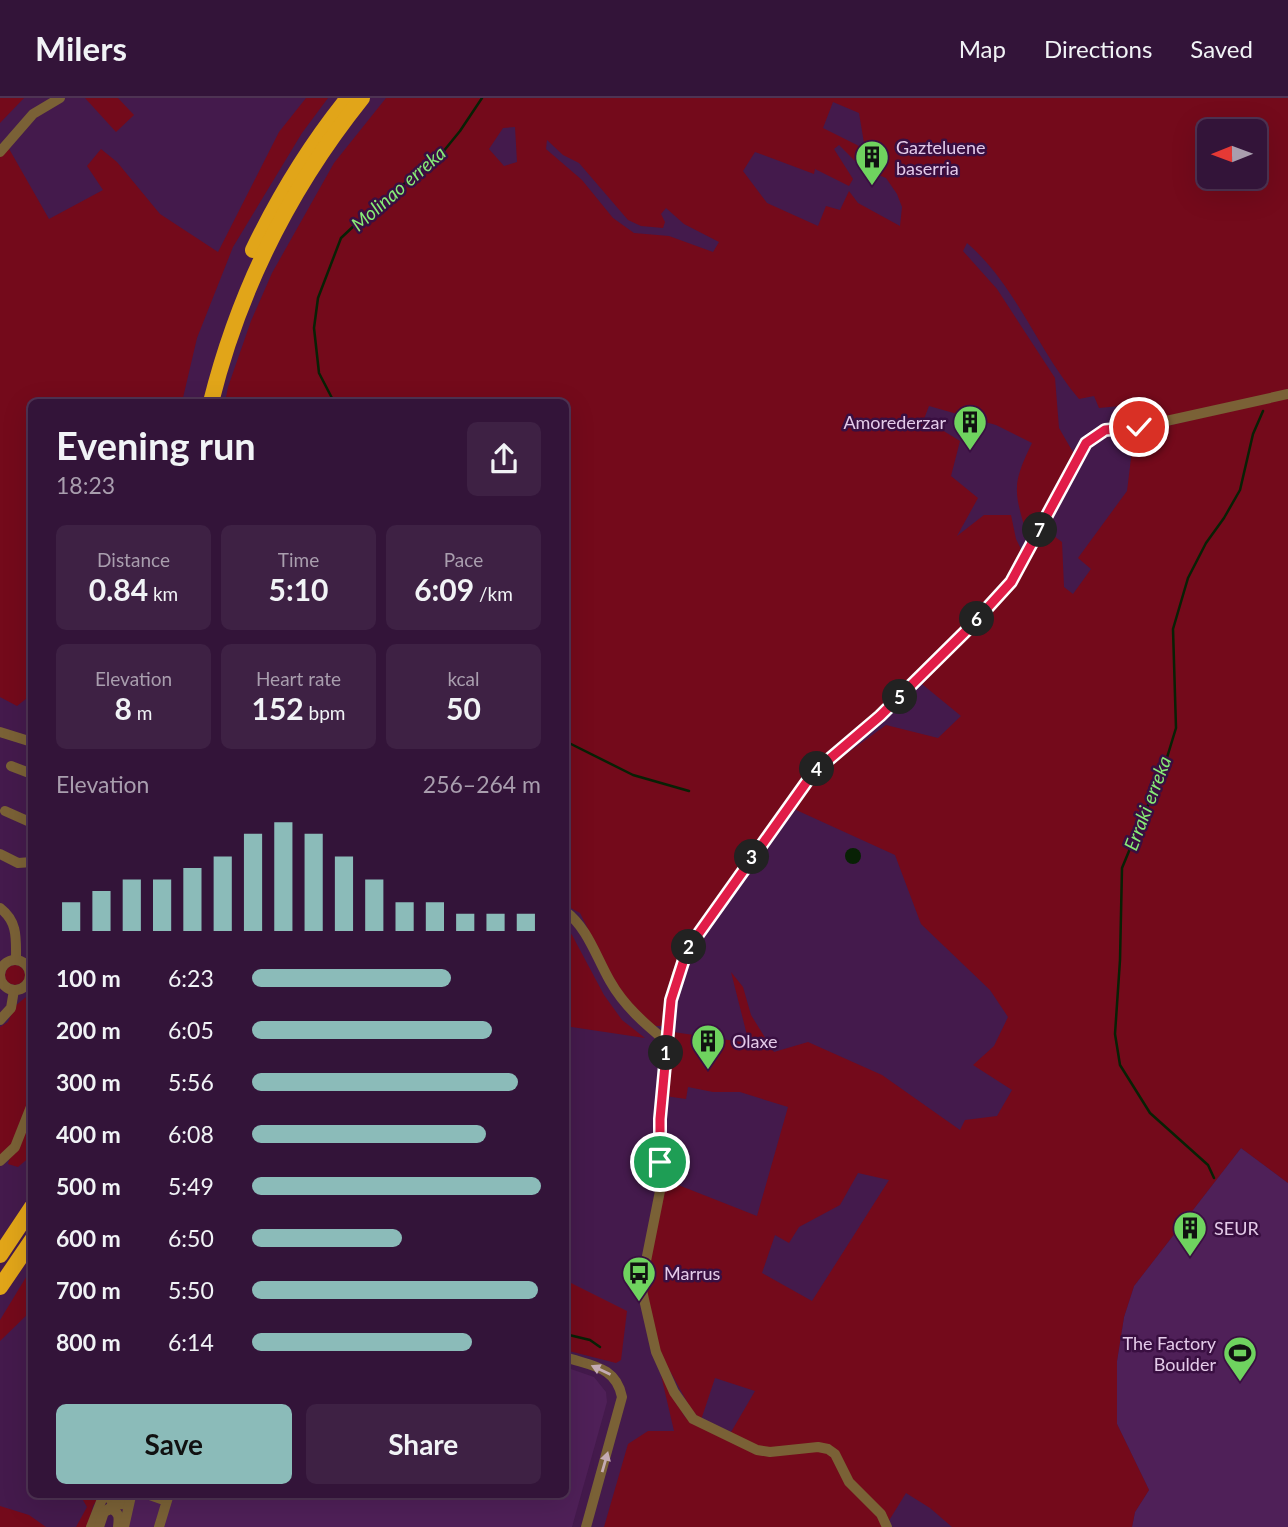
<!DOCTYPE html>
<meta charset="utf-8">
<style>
body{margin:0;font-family:Lato,sans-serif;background:#3e2144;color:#f1f3f6;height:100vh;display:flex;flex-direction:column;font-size:26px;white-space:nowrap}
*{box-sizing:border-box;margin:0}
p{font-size:23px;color:#a99eae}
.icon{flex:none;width:38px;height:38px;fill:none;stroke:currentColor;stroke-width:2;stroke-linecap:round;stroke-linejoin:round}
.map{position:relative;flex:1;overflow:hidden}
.drawer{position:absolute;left:28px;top:301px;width:541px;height:1099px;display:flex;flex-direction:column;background:#331439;border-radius:10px;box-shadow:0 7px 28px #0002,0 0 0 2px #4e3353}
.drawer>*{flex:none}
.needle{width:46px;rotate:269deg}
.buttons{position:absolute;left:1197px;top:21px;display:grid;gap:14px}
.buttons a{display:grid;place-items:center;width:70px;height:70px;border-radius:10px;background:#331439;box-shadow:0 7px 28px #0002,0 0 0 2px #4e3353;font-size:35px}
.pin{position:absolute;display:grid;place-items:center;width:60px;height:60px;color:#fff;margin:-30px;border:4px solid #fff;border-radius:50%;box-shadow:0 2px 7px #0007}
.km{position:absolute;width:35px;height:35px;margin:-18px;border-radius:50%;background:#222;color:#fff;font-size:19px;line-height:35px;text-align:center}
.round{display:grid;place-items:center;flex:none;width:74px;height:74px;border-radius:10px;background:#3e2144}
.headline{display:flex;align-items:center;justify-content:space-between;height:119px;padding:0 28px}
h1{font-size:38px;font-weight:700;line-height:52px}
.figures{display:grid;grid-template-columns:repeat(3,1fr);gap:10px;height:119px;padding:7px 28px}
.figures div{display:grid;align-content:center;border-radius:10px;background:#3e2144;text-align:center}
.figures b{font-size:30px;font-weight:700}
.figures small{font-size:19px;font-weight:400}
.figures p{font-size:19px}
.chart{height:196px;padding:14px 28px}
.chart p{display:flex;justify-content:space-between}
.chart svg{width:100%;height:126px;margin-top:7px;stroke:#8bbbb9;stroke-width:6}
.cta{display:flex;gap:14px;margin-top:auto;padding:14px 28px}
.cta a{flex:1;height:80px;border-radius:10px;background:#8bbbb9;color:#111;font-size:28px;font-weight:700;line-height:80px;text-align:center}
.cta a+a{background:#3e2144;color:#f1f3f6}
ul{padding:0 28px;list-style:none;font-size:23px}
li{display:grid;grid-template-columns:112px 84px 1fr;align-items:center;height:52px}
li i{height:18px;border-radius:9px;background:#8bbbb9}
header{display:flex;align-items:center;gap:42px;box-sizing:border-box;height:98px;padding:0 35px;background:#331439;border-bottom:2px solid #4e3353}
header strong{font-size:33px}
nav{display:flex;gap:38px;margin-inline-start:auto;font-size:24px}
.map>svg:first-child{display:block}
.built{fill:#4f2058}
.green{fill:#740a1b;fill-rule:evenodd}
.water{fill:#082105}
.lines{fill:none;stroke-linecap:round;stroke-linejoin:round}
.stream{stroke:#082105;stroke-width:2.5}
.minor{stroke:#7a6136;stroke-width:10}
.highway{stroke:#e1a519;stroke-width:16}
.oneway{fill:#c4abb3}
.route-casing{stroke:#fff;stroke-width:14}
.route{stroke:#e11d48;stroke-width:9}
.labels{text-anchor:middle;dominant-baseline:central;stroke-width:5;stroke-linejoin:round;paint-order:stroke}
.poi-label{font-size:18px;fill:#e4cbe9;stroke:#390f41;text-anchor:start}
.water-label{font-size:19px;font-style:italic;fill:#87ec77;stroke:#390f41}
</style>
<header>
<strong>Milers</strong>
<nav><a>Map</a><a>Directions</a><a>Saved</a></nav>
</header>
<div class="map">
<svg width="1288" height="1429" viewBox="0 0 1288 1429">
<rect width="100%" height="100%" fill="#441a4c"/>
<g class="built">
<polygon points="1241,1050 1288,1085 1288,1429 1132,1429 1135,1414 1149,1392 1117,1326 1117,1263 1124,1219 1134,1188"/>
<polygon points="565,1269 594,1279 606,1294 607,1304 572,1429 124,1429 126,1421 116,1397 565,1396"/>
</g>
<g class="green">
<polygon points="0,0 24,0 0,25"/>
<polygon points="85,0 118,0 134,17 116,34"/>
<polygon points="306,0 328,0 302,35 233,149 197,240 182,304 32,304 32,596 17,608 0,599 0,58 8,49 49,121 103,92 87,68 101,51 117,64 160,116 218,154 279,34"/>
<path d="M386 0H1288V293L1165 319 1120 324V308L1099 310 1094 298 1079 301C1038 253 1016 187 967 145L963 153 997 191 1055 280 1059 330 1074 356 1036 435 1028 441C1015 395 1010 390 1032 345L996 327 929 308 924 321 960 343 951 378 978 400 957 438 984 417H1011L1016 441 1023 455 1011 477 983 511 837 652 681 852C669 878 672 903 662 928H652L618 891 580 815 565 807V304H225L228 289 251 223 272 175 334 65ZM833 4 859 15 865 51 823 30ZM515 29 517 64 504 68 489 51 503 30ZM1209 33H1255V79H1209ZM547 42 563 57 579 65 628 122 641 128 663 130 665 124 661 116 666 110 684 126 719 144 713 154 669 138 634 135 613 120 582 82 546 51ZM839 47 862 70 886 80 897 96 902 109 900 128 858 105 849 93 840 112 826 108 818 128 767 105 743 73 755 54 814 76 815 71 849 88 853 81 834 51Z"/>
<path d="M1288 299V1085L1241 1050 1134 1188 1124 1219 1117 1263V1326L1149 1392 1135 1414 1132 1429H952L930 1410 906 1395 885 1429H604L628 1346 648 1333H674L661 1277 685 1319 727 1341 755 1293 715 1280 701 1322 691 1311 660 1255 644 1186 663 1081 757 1118 788 1009 740 994H713L688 989 686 1001 665 998 673 934 749 945 731 874 743 889 751 917 774 954 808 944 882 977 960 1032 965 1022 997 1018 1012 992 973 967 994 948 1008 919 990 892 921 826 895 757 794 711 820 675 886 627 938 640 961 618 922 586 1015 484 1047 433 1062 444 1064 489 1073 496 1091 471 1078 460 1127 393 1134 336ZM858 1075 889 1082 812 1203 762 1175 775 1137 789 1145 799 1129 840 1107Z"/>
<polygon points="565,829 572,837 604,897 622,922 645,940 565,928"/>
<circle cx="15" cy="877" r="10"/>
<polygon points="31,895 31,1058 18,1069 8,1066 13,1049 0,1060 0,929 8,924 15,908"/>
<polygon points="31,1171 31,1213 0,1243 0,1222"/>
<polygon points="565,1182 627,1213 621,1262 616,1265 565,1252"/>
<polygon points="80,1397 100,1397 93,1408 88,1429 76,1429 87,1409"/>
<polygon points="0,1408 29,1417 46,1429 0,1429"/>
</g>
<circle class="water" cx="853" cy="758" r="8"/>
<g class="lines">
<g class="stream">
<polyline points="334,304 319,275 314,230 318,200 341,140 375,108 438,60 460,33 482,0"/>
<polyline points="565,643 633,677 689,693"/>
<polyline points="1214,1080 1208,1067 1150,1015 1120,967 1115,936 1120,862 1122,770 1165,666 1176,630 1173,531 1188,480 1206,445 1224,420 1240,392 1253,336 1263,313"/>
<polyline points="565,1236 590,1242 600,1249"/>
</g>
<g class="minor">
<polyline points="0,54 33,16 60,0"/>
<polyline points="0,634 32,644"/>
<polyline points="11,668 32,676"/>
<polyline points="5,713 32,725"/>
<polyline points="0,756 18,765 32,764"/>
<path d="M0 810C18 824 16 840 16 862"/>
<path d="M565 813C588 830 596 859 610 883 624 908 645 926 667 944"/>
<circle cx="15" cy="877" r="15"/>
<polyline points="0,922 11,910 14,892"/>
<polyline points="0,1063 15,1049 32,1006"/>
<path d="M565 1259C591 1268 616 1268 622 1299L586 1429"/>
<path d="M107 1396 112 1404C120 1409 128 1406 131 1396"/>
<polyline points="147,1396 161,1401 168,1396"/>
<path d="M104 1414 111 1411C120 1414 119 1421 118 1429"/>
<polyline points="91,1429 104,1396"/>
<polyline points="99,1429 104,1414 116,1406"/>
<polyline points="124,1429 131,1398"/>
<polyline points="159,1429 169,1396"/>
<polyline points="887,1429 881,1416 849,1384 835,1356 828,1351 818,1349 770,1354 757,1352 693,1321 674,1294 656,1254 641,1188 660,1093 660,1021 671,903 677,876 687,852 805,684 821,667 880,618 969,530 1011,484 1080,354 1092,339 1105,332 1139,329 1288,296"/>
</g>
<g class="highway">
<path d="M253 152C279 98 310 47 348 0"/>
<path d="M211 304C239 192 290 90 362 0"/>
<polyline points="0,1157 32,1109"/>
<polyline points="0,1189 32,1142"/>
</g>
</g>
<defs><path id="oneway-solid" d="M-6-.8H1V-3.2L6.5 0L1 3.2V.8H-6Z" transform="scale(1.75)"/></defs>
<g class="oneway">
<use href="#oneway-solid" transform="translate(601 1272) rotate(-155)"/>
<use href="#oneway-solid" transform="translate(605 1364) rotate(-74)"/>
</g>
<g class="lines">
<g class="route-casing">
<polyline id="route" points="660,1064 660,1021 671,902 687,852 813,675 880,618 969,530 1011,484 1086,345 1105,332 1139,329"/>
</g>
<use href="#route" class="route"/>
</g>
<defs>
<g id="building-pin" transform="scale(1.75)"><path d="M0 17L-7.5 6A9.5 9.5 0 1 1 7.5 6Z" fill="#6fd35f" stroke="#390f41"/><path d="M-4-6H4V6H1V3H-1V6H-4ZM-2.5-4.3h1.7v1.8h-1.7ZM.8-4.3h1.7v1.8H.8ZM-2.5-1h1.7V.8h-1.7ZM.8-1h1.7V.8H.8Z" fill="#111"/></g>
<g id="bus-pin" transform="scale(1.75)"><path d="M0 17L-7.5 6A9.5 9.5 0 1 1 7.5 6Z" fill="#6fd35f" stroke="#390f41"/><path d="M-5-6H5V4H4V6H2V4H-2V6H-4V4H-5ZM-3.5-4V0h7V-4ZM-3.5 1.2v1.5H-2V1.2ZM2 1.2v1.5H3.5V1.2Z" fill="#111"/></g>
<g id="stadium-pin" transform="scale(1.75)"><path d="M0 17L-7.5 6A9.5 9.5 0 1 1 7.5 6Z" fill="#6fd35f" stroke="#390f41"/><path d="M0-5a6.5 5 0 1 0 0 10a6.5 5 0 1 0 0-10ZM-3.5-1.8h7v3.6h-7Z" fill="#111"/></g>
</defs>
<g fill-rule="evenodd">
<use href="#building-pin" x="872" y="59"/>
<use href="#building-pin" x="970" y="324"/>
<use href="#building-pin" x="708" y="943"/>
<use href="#building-pin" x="1190" y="1130"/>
<use href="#bus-pin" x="639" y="1175"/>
<use href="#stadium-pin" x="1240" y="1255"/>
</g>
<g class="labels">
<g class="poi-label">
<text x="896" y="49">Gazteluene<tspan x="896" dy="21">baserria</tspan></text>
<text x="946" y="324" text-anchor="end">Amorederzar</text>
<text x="732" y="943">Olaxe</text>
<text x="1214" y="1130">SEUR</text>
<text x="664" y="1175">Marrus</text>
<text x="1216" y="1245" text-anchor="end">The Factory<tspan x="1216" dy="21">Boulder</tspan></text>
</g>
<g class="water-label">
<text transform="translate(398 90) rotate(-41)">Molinao erreka</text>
<text transform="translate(1147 705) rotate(-69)">Erraki erreka</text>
</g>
</g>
</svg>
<div class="buttons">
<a><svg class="needle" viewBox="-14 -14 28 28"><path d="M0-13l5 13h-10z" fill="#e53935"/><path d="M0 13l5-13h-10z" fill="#a99eae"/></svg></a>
</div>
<div class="pin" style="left:660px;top:1064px;background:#1e9e55"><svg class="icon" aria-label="arrive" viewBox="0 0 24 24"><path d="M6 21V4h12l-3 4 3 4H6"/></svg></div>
<div class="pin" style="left:1139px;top:329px;background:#d93025"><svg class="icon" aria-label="check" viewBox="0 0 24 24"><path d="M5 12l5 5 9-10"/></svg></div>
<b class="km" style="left:666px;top:955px">1</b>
<b class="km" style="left:689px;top:849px">2</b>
<b class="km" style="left:752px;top:759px">3</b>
<b class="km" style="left:817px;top:671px">4</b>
<b class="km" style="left:900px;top:599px">5</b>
<b class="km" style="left:977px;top:521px">6</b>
<b class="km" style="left:1040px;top:432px">7</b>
<section class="drawer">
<div class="headline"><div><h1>Evening run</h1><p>18:23</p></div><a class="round"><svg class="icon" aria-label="share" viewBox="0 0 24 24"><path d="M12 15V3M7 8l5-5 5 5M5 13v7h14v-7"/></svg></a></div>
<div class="figures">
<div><p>Distance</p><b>0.84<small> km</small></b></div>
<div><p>Time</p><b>5:10</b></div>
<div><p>Pace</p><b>6:09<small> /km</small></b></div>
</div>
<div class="figures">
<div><p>Elevation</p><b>8<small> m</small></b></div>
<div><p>Heart rate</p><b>152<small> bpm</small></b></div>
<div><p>kcal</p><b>50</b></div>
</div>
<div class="chart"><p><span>Elevation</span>256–264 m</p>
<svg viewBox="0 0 160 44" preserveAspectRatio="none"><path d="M5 44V34M15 44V30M25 44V26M35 44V26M45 44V22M55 44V18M65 44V10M75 44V6M85 44V10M95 44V18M105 44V26M115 44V34M125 44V34M135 44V38M145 44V38M155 44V38"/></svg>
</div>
<ul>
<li><b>100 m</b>6:23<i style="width:69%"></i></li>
<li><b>200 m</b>6:05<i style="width:83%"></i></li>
<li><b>300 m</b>5:56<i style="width:92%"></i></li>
<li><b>400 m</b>6:08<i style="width:81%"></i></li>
<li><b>500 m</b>5:49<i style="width:100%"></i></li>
<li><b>600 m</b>6:50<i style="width:52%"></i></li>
<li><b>700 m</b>5:50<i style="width:99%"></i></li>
<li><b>800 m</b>6:14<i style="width:76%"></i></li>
</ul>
<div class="cta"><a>Save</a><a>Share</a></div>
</section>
</div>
